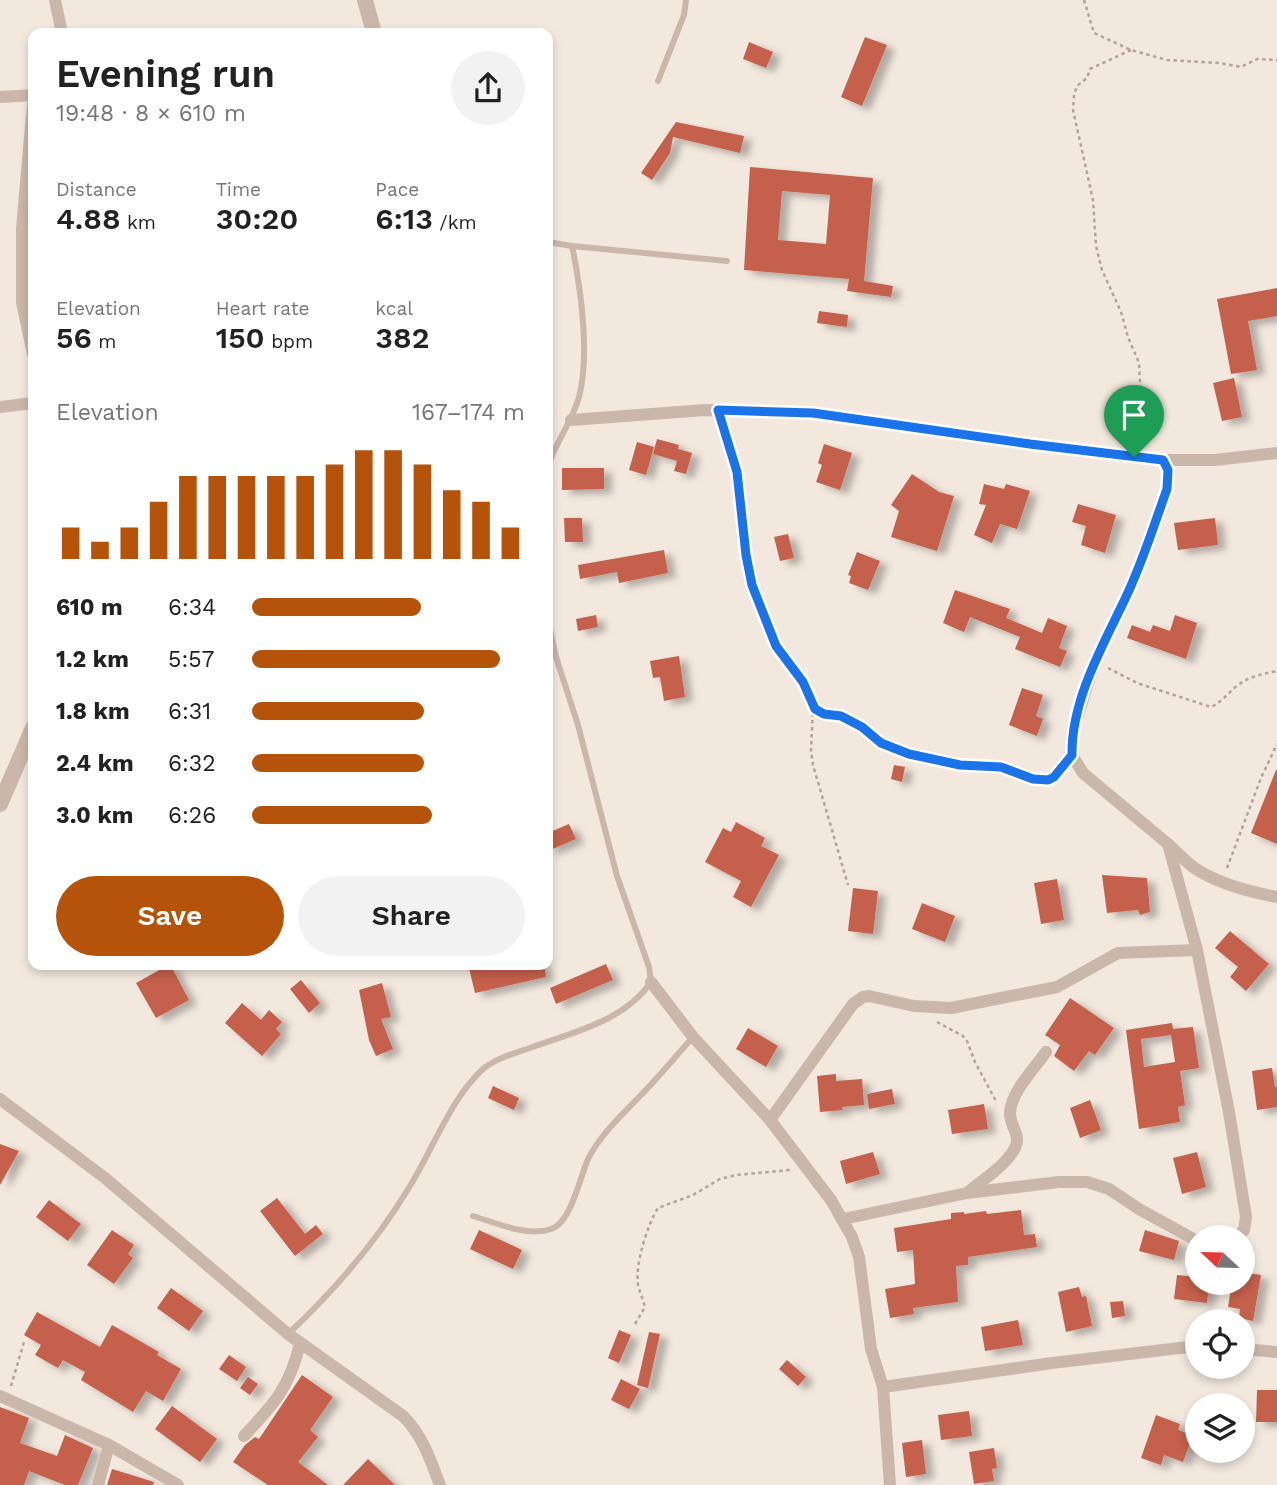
<!DOCTYPE html>
<meta charset="utf-8">
<style>
body{margin:0;font-family:"Work Sans",sans-serif;background:#f2f2f2;color:#222;height:100vh;display:flex;flex-direction:column;font-size:26px;white-space:nowrap}
*{box-sizing:border-box;margin:0}
p{font-size:23px;color:#767676}
.icon{flex:none;width:38px;height:38px;fill:none;stroke:currentColor;stroke-width:2;stroke-linecap:round;stroke-linejoin:round}
.map{position:relative;flex:1;overflow:hidden}
.details{position:absolute;left:28px;top:28px;width:525px;height:942px;display:flex;flex-direction:column;background:#fff;border-radius:14px;box-shadow:0 4px 10px #0003}
.details>*{flex:none}
.needle{width:46px;rotate:292deg}
.controls{position:absolute;left:1185px;top:1225px;display:grid;gap:14px}
.controls a{display:grid;place-items:center;width:70px;height:70px;border-radius:50%;background:#fff;box-shadow:0 4px 10px #0003;font-size:35px}
.pin{position:absolute;display:grid;place-items:center;width:60px;height:60px;color:#fff;margin:-72px -30px;border-radius:50% 50% 50% 0;rotate:-45deg;box-shadow:0 0 7px #0007}
.pin .icon{rotate:45deg}
.round{display:grid;place-items:center;flex:none;width:74px;height:74px;border-radius:37px;background:#f2f2f2}
.summary{display:flex;align-items:center;justify-content:space-between;height:119px;padding:0 28px}
h1{font-size:38px;font-weight:600;line-height:52px}
.metrics{display:grid;grid-template-columns:repeat(3,1fr);gap:10px;height:119px;padding:7px 28px}
.metrics div{display:grid;align-content:center}
.metrics b{font-size:30px;font-weight:600}
.metrics small{font-size:19px;font-weight:400}
.metrics p{font-size:19px}
.chart{height:196px;padding:14px 28px}
.chart p{display:flex;justify-content:space-between}
.chart svg{width:100%;height:126px;margin-top:7px;stroke:#b45309;stroke-width:6}
.primary-button{display:flex;gap:14px;margin-top:auto;padding:14px 28px}
.primary-button a{flex:1;height:80px;border-radius:42px;background:#b45309;color:#fff;font-size:28px;font-weight:600;line-height:80px;text-align:center}
.primary-button a+a{background:#f2f2f2;color:#222}
ul{padding:0 28px;list-style:none;font-size:23px}
li{display:grid;grid-template-columns:112px 84px 1fr;align-items:center;height:52px}
li i{height:18px;border-radius:9px;background:#b45309}
.map>svg:first-child{display:block}
.building{fill:#c4604b;fill-rule:evenodd;filter:url(#shadow)}
.lines{fill:none;stroke-linecap:round;stroke-linejoin:round}
.path{stroke:#b6a194;stroke-width:2.5;stroke-dasharray:3.5 3.5;stroke-linecap:butt}
.service{stroke:#cbb7aa;stroke-width:6}
.minor{stroke:#cbb7aa;stroke-width:12}
.tertiary{stroke:#cbb7aa;stroke-width:16}
.route-casing{stroke:#fff;stroke-width:14}
.route{stroke:#1a73e8;stroke-width:9}
</style>
<div class="map">
<svg width="1277" height="1485" viewBox="0 0 1277 1485">
<defs>
<filter id="shadow"><feDropShadow dx="8" dy="4.5" stdDeviation="3.5" flood-color="#0004"/></filter>
</defs>
<rect width="100%" height="100%" fill="#f2e8de"/>
<g class="building">
<polygon points="865,37 887,45 862,106 841,97"/>
<polygon points="749,42 773,52 766,68 743,59"/>
<polygon points="676,122 744,136 740,153 673,137 670,153 652,180 641,173"/>
<path d="M750 167 873 178 864 281 893 286 891 297 847 291 849 279 744 270ZM782 191 830 195 826 244 778 240Z"/>
<polygon points="1277,288 1277,316 1248,321 1257,370 1231,374 1217,299"/>
<polygon points="819,311 848,315 847,327 817,323"/>
<polygon points="1234,378 1242,417 1222,421 1213,383"/>
<polygon points="657,439 679,445 678,449 692,453 686,474 674,471 677,461 653,454"/>
<polygon points="637,442 654,447 646,475 629,470"/>
<polygon points="824,444 852,453 840,490 816,482 822,465 818,463"/>
<polygon points="562,468 604,468 604,489 562,490"/>
<polygon points="912,474 939,492 954,496 937,551 891,537 899,511 891,505"/>
<polygon points="984,484 1004,489 1006,484 1030,491 1017,529 1000,524 992,543 974,535 986,505 979,504"/>
<polygon points="1078,504 1116,515 1105,553 1081,545 1086,526 1072,522"/>
<polygon points="564,518 582,518 583,542 565,542"/>
<polygon points="1215,518 1218,545 1178,550 1174,523"/>
<polygon points="788,534 794,558 780,561 774,537"/>
<polygon points="664,550 668,573 619,583 617,572 580,579 578,565"/>
<polygon points="857,552 880,561 868,590 849,583 851,576 848,575"/>
<polygon points="955,590 1010,609 1006,618 1042,633 1048,618 1067,626 1059,648 1067,651 1060,667 1015,649 1020,637 970,617 964,632 943,623"/>
<polygon points="596,615 598,627 578,631 576,619"/>
<polygon points="1175,615 1197,623 1186,659 1127,638 1132,625 1150,632 1153,625 1170,631"/>
<polygon points="679,656 685,697 664,701 660,677 653,678 650,661"/>
<polygon points="1022,688 1043,695 1036,716 1043,719 1037,736 1009,725"/>
<polygon points="894,765 905,767 902,782 891,779"/>
<polygon points="1276,770 1277,770 1277,844 1251,833"/>
<polygon points="736,822 765,838 761,846 779,855 751,907 733,897 741,881 705,862 723,828 731,832"/>
<polygon points="569,824 576,839 548,851 548,833"/>
<polygon points="1102,875 1147,878 1150,912 1140,915 1138,910 1107,913"/>
<polygon points="1057,879 1064,920 1041,924 1034,883"/>
<polygon points="853,888 878,891 873,934 848,931"/>
<polygon points="922,903 955,916 945,942 912,929"/>
<polygon points="1230,931 1269,964 1246,991 1230,977 1238,967 1215,948"/>
<polygon points="170,964 189,1000 156,1018 136,983"/>
<polygon points="468,964 544,964 546,977 475,993"/>
<polygon points="606,964 613,980 556,1004 550,988"/>
<polygon points="301,980 320,1003 309,1013 290,989"/>
<polygon points="382,983 391,1017 381,1019 393,1049 376,1056 369,1040 359,990"/>
<polygon points="1070,998 1114,1028 1095,1055 1089,1051 1074,1071 1054,1056 1060,1045 1045,1035"/>
<polygon points="242,1003 261,1020 269,1010 282,1022 276,1029 281,1034 262,1056 225,1023"/>
<path d="M1172 1023 1173 1029 1193 1027 1199 1068 1180 1071 1185 1105 1178 1107 1180 1122 1139 1129 1126 1030ZM1171 1035 1175 1062 1144 1067 1141 1039Z"/>
<polygon points="748,1028 778,1046 766,1067 736,1049"/>
<polygon points="1272,1068 1275,1087 1277,1087 1277,1107 1257,1110 1252,1071"/>
<polygon points="836,1074 836,1081 862,1079 864,1105 842,1107 843,1110 820,1112 817,1076"/>
<polygon points="493,1086 519,1098 514,1110 488,1098"/>
<polygon points="892,1089 895,1104 869,1109 867,1094"/>
<polygon points="1090,1100 1101,1130 1080,1138 1070,1108"/>
<polygon points="984,1104 988,1129 952,1134 948,1110"/>
<polygon points="0,1144 19,1151 0,1185"/>
<polygon points="873,1152 880,1174 846,1184 840,1161"/>
<polygon points="1197,1152 1206,1187 1182,1194 1173,1158"/>
<polygon points="277,1198 305,1234 316,1225 323,1234 295,1256 260,1211"/>
<polygon points="49,1200 81,1224 68,1241 36,1217"/>
<polygon points="1021,1210 1024,1235 1035,1234 1037,1247 968,1257 968,1265 956,1266 958,1302 913,1308 914,1314 890,1318 885,1289 915,1284 913,1250 897,1252 894,1228 951,1219 951,1213 964,1212 964,1214 986,1211 987,1214"/>
<polygon points="112,1230 134,1245 128,1254 133,1258 114,1284 87,1265"/>
<polygon points="479,1230 522,1250 513,1269 470,1249"/>
<polygon points="1145,1230 1179,1241 1174,1260 1139,1251"/>
<polygon points="1242,1272 1261,1275 1253,1321 1239,1318 1240,1309 1228,1307 1232,1283 1242,1283"/>
<polygon points="1177,1275 1197,1277 1197,1283 1209,1283 1207,1303 1174,1299"/>
<polygon points="1079,1287 1082,1297 1086,1296 1092,1326 1066,1332 1058,1292"/>
<polygon points="171,1288 203,1311 189,1331 157,1308"/>
<polygon points="1123,1301 1125,1316 1112,1318 1110,1302"/>
<polygon points="37,1312 100,1347 112,1325 159,1352 157,1355 181,1369 163,1401 146,1391 133,1412 81,1380 85,1372 63,1360 58,1368 35,1355 41,1345 24,1335"/>
<polygon points="1018,1320 1023,1345 985,1351 981,1327"/>
<polygon points="619,1330 631,1335 619,1363 608,1358"/>
<polygon points="649,1332 660,1334 648,1388 637,1385"/>
<polygon points="229,1355 246,1367 237,1381 219,1369"/>
<polygon points="787,1360 806,1377 798,1386 779,1369"/>
<polygon points="302,1375 333,1397 310,1430 318,1437 298,1462 328,1485 268,1485 233,1462 245,1445 255,1437 259,1439"/>
<polygon points="248,1377 258,1384 250,1395 240,1388"/>
<polygon points="621,1379 640,1389 629,1409 611,1400"/>
<polygon points="1257,1390 1277,1390 1277,1422 1256,1422"/>
<polygon points="172,1406 217,1439 200,1462 155,1429"/>
<polygon points="0,1407 29,1418 20,1443 57,1456 65,1435 93,1448 78,1485 65,1485 29,1471 24,1485 0,1485"/>
<polygon points="969,1411 972,1436 941,1440 938,1415"/>
<polygon points="1156,1415 1180,1424 1178,1430 1193,1435 1183,1462 1164,1455 1161,1465 1141,1458"/>
<polygon points="922,1440 926,1474 906,1477 902,1443"/>
<polygon points="994,1448 997,1468 992,1469 994,1481 974,1484 969,1452"/>
<polygon points="368,1459 395,1485 343,1485"/>
<polygon points="112,1469 154,1482 153,1485 107,1485"/>
</g>
<g class="lines">
<g class="path">
<polyline points="1084,0 1094,33 1131,50 1167,60 1219,63 1241,67 1257,59 1277,60"/>
<polyline points="1131,50 1090,69 1087,78 1077,86 1074,95 1073,110 1093,200 1096,246 1102,270 1121,312 1128,337 1139,363 1142,422 1138,443"/>
<polyline points="722,424 737,472 746,555 752,585 777,646 803,682 815,709 824,714 841,716 862,727 881,743 909,754 960,765 1001,767 1024,776 1041,780 1048,780 1054,777 1062,767"/>
<path d="M1108 668 1137 683 1211 707C1223 701 1228 693 1238 685 1250 676 1263 674 1277 671"/>
<polyline points="813,706 811,751 813,765 848,885"/>
<polyline points="1227,868 1261,778 1277,744"/>
<polyline points="937,1022 963,1036 967,1041 975,1062 997,1103"/>
<path d="M635 1324 645 1307C643 1299 640 1293 638 1285 635 1264 647 1226 658 1208L693 1195 720 1179 736 1175 790 1170"/>
<polyline points="11,1386 24,1342"/>
</g>
<g class="service">
<polyline points="658,81 684,15 686,0"/>
<path d="M548 242 572 246C581 289 590 356 579 397 572 422 556 442 548 466"/>
<polyline points="572,246 727,261"/>
<path d="M473 1216C496 1223 527 1237 551 1229 571 1223 580 1177 588 1159 600 1135 621 1116 639 1097 658 1078 675 1057 693 1037"/>
<path d="M288 1334C335 1290 377 1241 410 1186 433 1149 451 1098 483 1069 495 1059 512 1054 527 1049 570 1033 624 1022 651 982L649 967 617 876 578 725 556 657 548 619"/>
</g>
<g class="minor">
<polyline points="55,0 62,33"/>
<polyline points="0,97 33,95"/>
<polyline points="33,104 22,228 22,302 33,354"/>
<polyline points="0,407 33,403"/>
<polyline points="571,420 705,410 813,413 1030,444 1163,460 1215,460 1277,453"/>
<polyline points="1163,460 1168,470 1167,489 1126,599 1110,627 1090,677 1072,734 1072,755 1083,773 1168,844 1197,950 1229,1112 1246,1217 1244,1230 1238,1237"/>
<path d="M1168 844C1176 851 1184 860 1193 867 1216 883 1250 892 1277 897"/>
<polyline points="651,982 693,1037 770,1120 831,1200 852,1237 859,1257 871,1349 883,1387 890,1485"/>
<path d="M0 1099 105 1178 288 1334 403 1416C423 1436 430 1459 440 1485"/>
<polyline points="770,1120 853,1004 863,997 869,996 914,1006 951,1008 1057,987 1118,953 1197,950"/>
<path d="M967 1193C982 1180 1006 1166 1015 1148 1022 1135 1009 1126 1010 1112 1012 1091 1034 1069 1046 1052"/>
<polyline points="843,1219 967,1193 1059,1182 1087,1182 1109,1189 1139,1209 1197,1241"/>
<polyline points="1242,1349 1277,1352"/>
<polyline points="883,1387 1052,1363 1197,1346"/>
<polyline points="0,1396 109,1445 178,1485"/>
<path d="M244 1436C274 1404 290 1387 300 1343"/>
<polyline points="98,1485 109,1445"/>
</g>
<g class="tertiary">
<polyline points="365,0 374,33"/>
<polyline points="0,804 33,728"/>
</g>
</g>
<g class="lines">
<g class="route-casing">
<path id="route" d="M718 410 813 413 1030 444 1163 460 1168 470 1167 489C1154 525 1142 564 1125 599 1102 647 1071 701 1072 755L1054 777 1048 780 1033 779 1001 767 960 765 909 754 881 743 862 727 841 716 824 714 815 709 803 682 776 646 752 585 746 555 737 472Z"/>
</g>
<use href="#route" class="route"/>
</g>
</svg>
<div class="controls">
<a><svg class="needle" viewBox="-14 -14 28 28"><path d="M0-13l5 13h-10z" fill="#e53935"/><path d="M0 13l5-13h-10z" fill="#767676"/></svg></a>
<a><svg class="icon" aria-label="locate" viewBox="0 0 24 24"><circle cx="12" cy="12" r="6"/><path d="M12 2v4M12 18v4M2 12h4M18 12h4"/></svg></a>
<a><svg class="icon" aria-label="layers" viewBox="0 0 24 24"><path d="M12 4l9 5-9 5-9-5zM3 14l9 5 9-5"/></svg></a>
</div>
<div class="pin" style="left:1134px;top:457px;background:#1e9e55"><svg class="icon" aria-label="arrive" viewBox="0 0 24 24"><path d="M6 21V4h12l-3 4 3 4H6"/></svg></div>
<section class="details">
<div class="summary"><div><h1>Evening run</h1><p>19:48 · 8 × 610 m</p></div><a class="round"><svg class="icon" aria-label="share" viewBox="0 0 24 24"><path d="M12 15V3M7 8l5-5 5 5M5 13v7h14v-7"/></svg></a></div>
<div class="metrics">
<div><p>Distance</p><b>4.88<small> km</small></b></div>
<div><p>Time</p><b>30:20</b></div>
<div><p>Pace</p><b>6:13<small> /km</small></b></div>
</div>
<div class="metrics">
<div><p>Elevation</p><b>56<small> m</small></b></div>
<div><p>Heart rate</p><b>150<small> bpm</small></b></div>
<div><p>kcal</p><b>382</b></div>
</div>
<div class="chart"><p><span>Elevation</span>167–174 m</p>
<svg viewBox="0 0 160 44" preserveAspectRatio="none"><path d="M5 44V33M15 44V38M25 44V33M35 44V24M45 44V15M55 44V15M65 44V15M75 44V15M85 44V15M95 44V11M105 44V6M115 44V6M125 44V11M135 44V20M145 44V24M155 44V33"/></svg>
</div>
<ul>
<li><b>610 m</b>6:34<i style="width:62%"></i></li>
<li><b>1.2 km</b>5:57<i style="width:91%"></i></li>
<li><b>1.8 km</b>6:31<i style="width:63%"></i></li>
<li><b>2.4 km</b>6:32<i style="width:63%"></i></li>
<li><b>3.0 km</b>6:26<i style="width:66%"></i></li>
</ul>
<div class="primary-button"><a>Save</a><a>Share</a></div>
</section>
</div>
